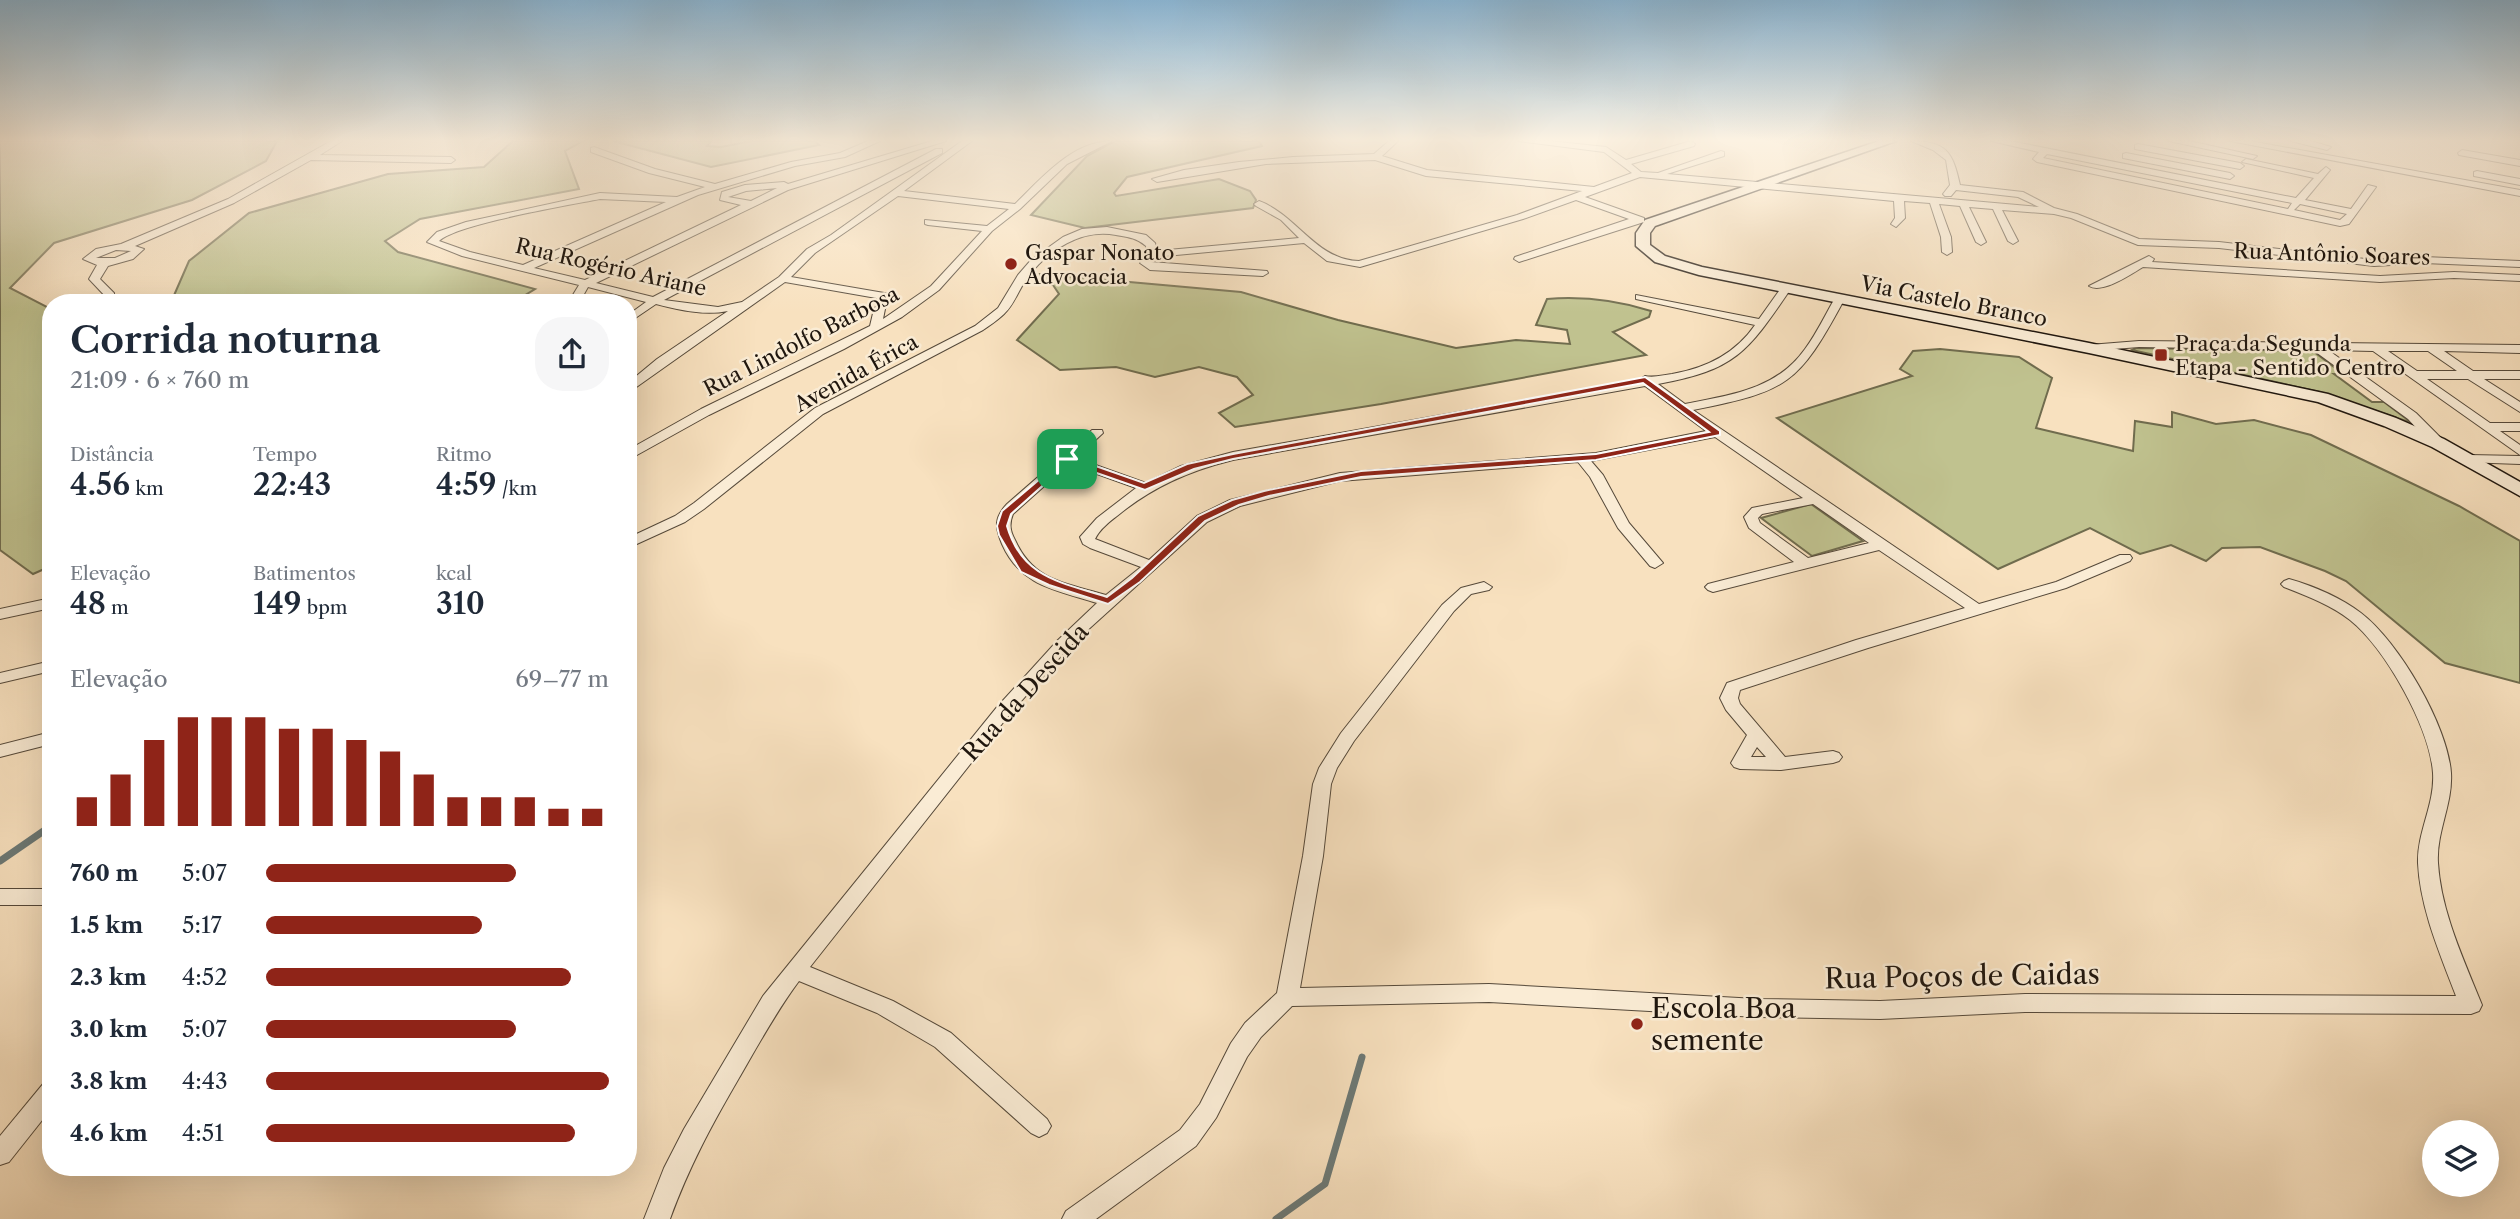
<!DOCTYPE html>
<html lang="pt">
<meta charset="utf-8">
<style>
body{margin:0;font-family:"Libre Caslon Text",serif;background:#f6f6f7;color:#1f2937;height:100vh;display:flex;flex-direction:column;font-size:26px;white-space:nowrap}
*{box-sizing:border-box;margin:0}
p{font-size:23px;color:#747a83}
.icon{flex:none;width:38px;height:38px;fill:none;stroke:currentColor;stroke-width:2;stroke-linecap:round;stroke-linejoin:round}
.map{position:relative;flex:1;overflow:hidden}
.details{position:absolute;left:42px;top:294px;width:595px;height:882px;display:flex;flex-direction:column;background:#fff;border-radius:28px;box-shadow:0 7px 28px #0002}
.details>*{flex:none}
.fabs{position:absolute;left:2422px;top:1120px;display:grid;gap:14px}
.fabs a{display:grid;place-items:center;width:77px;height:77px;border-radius:50%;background:#fff;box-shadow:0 7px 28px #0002;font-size:35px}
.pin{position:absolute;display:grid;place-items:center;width:60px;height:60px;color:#fff;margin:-30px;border-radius:14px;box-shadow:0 4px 10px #0006}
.round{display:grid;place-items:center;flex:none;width:74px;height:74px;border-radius:28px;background:#f6f6f7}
.summary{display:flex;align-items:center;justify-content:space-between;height:119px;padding:0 28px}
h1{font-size:38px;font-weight:600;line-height:52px}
.figures{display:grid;grid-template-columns:repeat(3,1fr);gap:10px;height:119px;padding:7px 28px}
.figures div{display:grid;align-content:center}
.figures b{font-size:30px;font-weight:600}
.figures small{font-size:19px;font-weight:400}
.figures p{font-size:19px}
.chart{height:196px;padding:14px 28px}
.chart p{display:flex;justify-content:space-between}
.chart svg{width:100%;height:126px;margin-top:7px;stroke:#8f2418;stroke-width:6}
ul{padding:0 28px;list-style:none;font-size:23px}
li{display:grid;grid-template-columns:112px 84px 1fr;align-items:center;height:52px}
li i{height:18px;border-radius:9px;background:#8f2418}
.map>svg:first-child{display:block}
.green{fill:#c0c28f;stroke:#706c4e;stroke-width:2}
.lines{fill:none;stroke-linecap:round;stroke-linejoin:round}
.stream-far1{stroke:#6c7976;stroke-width:5}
.stream{stroke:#6c7976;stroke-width:7}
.street-casing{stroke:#55493a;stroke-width:2}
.secondary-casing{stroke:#1f160e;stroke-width:3}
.street{fill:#faecd5;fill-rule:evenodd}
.secondary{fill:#faecd5;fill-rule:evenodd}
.route{fill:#8f2418;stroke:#fff;stroke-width:2;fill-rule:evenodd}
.poi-dot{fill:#8f2418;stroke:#faecd5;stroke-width:2.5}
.labels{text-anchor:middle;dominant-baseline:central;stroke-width:5;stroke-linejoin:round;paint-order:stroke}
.far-poi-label{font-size:21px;fill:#1f160e;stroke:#faecd5;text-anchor:start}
.far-street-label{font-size:21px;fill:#1f160e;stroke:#faecd5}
.street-label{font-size:24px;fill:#1f160e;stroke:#faecd5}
.near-street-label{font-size:28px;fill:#1f160e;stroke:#faecd5}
.near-poi-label{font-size:28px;fill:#1f160e;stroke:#faecd5;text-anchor:start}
</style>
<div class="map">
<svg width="2520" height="1219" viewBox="0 0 2520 1219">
<rect width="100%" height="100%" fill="#f8e1bf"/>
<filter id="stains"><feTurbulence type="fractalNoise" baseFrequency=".00286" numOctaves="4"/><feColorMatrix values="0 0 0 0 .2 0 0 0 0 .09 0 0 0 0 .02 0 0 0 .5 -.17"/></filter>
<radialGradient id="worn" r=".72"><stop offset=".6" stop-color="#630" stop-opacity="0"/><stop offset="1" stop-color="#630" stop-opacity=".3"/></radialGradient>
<g class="green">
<polygon points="0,141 277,141 266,161 192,200 54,243 10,288 51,309 51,566 33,574 0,550"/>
<polygon points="513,141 583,141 565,151 579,189 420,219 385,241 398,252 535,289 512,303 167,303 172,300 189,261 249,213 388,174 484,167"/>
<polygon points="613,141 711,141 707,146 721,147 752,141 815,141 819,145 711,167"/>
<polygon points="1115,141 1259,141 1262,146 1127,177 1114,193 1116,196 1219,179 1250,191 1256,200 1253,208 1085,228 1031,215 1087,156"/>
<path d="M1040 274 1241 292 1338 320 1456 348 1516 340 1570 344 1567 330 1536 325 1547 299C1584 296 1616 300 1651 311L1649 317 1613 332 1646 355 1381 404 1235 427 1219 413 1253 395 1237 377 1199 367 1155 377 1116 367 1060 370 1017 340 1059 294 1053 285 1042 282Z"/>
<polygon points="2136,348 2313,351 2343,374 2334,374 2372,402 2384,402 2412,423 2320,392 2132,350"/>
<polygon points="1940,349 2019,357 2052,378 2036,428 2133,451 2135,421 2172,427 2172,412 2216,424 2254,420 2311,435 2459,506 2520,541 2520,683 2445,663 2346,581 2325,571 2260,547 2222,548 2206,561 2171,545 2140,554 2090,528 1998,569 1777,418 1912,376 1900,369 1913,351"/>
<polygon points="1811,504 1863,541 1812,556 1761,518"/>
</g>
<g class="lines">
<polyline class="stream-far1" points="43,832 51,826"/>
<g class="stream">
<polyline points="0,861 45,830"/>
<polyline points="1276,1219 1325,1184 1362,1057"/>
</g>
<g class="street-casing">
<g id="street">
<path d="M331 141H342L320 155 451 157 455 160 451 163 311 160 234 203 135 246 144 249 133 259 108 266 100 279 114 293V297H106L89 279 97 265 83 259 96 249 121 244 228 199ZM116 250 131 251 115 258H96Z"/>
<path d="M868 141H880L845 157 795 166 698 195 534 268 585 280 741 205 720 200 722 192 745 185 784 182 788 184 932 141H946L788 190 596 283 653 297 936 149H942V153L664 300 718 307 742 302 779 277 807 249 831 235 962 141H972L904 191 1015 204C1041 179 1072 141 1112 141L1067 164 1020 209 992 231 939 290 902 317 844 349 709 415 628 460V450L701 409 870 326 874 309 882 299 785 282 628 393V383L657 359 728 311C705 316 679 310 656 304L628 323V315L646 302 588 287 579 303H568L579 285 462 256 427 242 437 232 466 222 600 193 677 197 705 187 649 173 591 152V148L594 147 655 169 715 184 791 162 840 153ZM777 188 751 201 728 197 746 191ZM898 196 1009 209 987 226 925 220V224L928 225 982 231 931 286 883 319 885 309 893 299 890 294 791 277 815 253ZM600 199 666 202 523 265 470 252 439 241C456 224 570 205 600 199Z"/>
<path d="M1389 141H1398L1382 156 1427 170 1594 187 1632 173 1604 152 1518 141H1549L1606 147 1626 160 1691 141 1695 144 1694 146 1631 164 1641 172 1658 173 1721 151 1724 152V156L1667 174 2039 207 2018 197 1956 190 1951 196H1945L1943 194 1950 185 1946 160 1933 150 1911 141C1947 141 1953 153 1960 185L2023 192 2054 208 2077 214 2139 239 2219 242 2374 260 2424 257 2520 261V267L2424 263 2374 266 2219 248 2138 245 2071 218 2054 214 2002 210 2018 241 2013 244 2008 241 1993 209 1969 207 1986 242 1981 245 1976 242 1960 206 1939 204 1951 237 1952 252 1947 255 1942 252 1941 237 1930 203 1904 201 1905 218 1896 227 1891 224 1895 218 1894 201 1640 177 1585 197 1644 218V222L1519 262 1514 259 1515 257 1629 219 1576 200 1523 219 1360 267 1327 261 1304 243 1155 257 1151 262 1267 271 1268 273 1263 276 1150 270 1140 263 1147 254 1146 246C1137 238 1128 237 1116 235 1082 228 1048 250 1028 277 1019 288 1015 304 1004 314 998 320 990 325 983 330L823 414 704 509 685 522 628 548V538L675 516 694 503 815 408 975 326 998 308 1018 275 1031 260 1063 237 1082 229 1107 227 1146 235 1155 243 1157 251 1299 238 1281 220 1256 206 1254 204 1259 201C1297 215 1316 260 1359 261L1517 215 1582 191 1426 176 1375 160 1266 164 1157 182 1152 179 1184 170 1239 162 1293 157 1374 154Z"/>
<path d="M1991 141H2010L2296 198 2314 178 2242 162 2246 159 2318 174 2326 167 2330 170 2305 200 2351 209 2368 185 2376 187 2349 224 2340 226 2037 162 2033 159 2039 152ZM2047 154 2292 203 2288 209 2043 158ZM2300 204 2347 214 2340 220 2294 210Z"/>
<polygon points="2169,141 2189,141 2257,156 2253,159"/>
<polygon points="2230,141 2250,141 2520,190 2520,196"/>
<polygon points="2291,141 2311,141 2331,147 2327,150"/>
<polygon points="2138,144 2240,163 2244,166 2240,169 2135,149 2135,145"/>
<polygon points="2462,150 2520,160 2520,166 2459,155 2458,153"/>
<polygon points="2126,153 2230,173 2234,176 2230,179 2123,158 2123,154"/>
<polygon points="2477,171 2520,179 2520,185 2474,176 2474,172"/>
<path d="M2149 256 2154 259 2152 262 2380 276 2454 272 2520 275V281L2454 278 2380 282 2143 267C2130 275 2102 294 2089 286Z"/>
<path d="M1785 287 1790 290C1747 353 1735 370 1658 384L1685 404C1730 395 1776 390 1805 349 1817 333 1825 315 1835 298H1843L1844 300C1798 385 1788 391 1693 410L1979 604 2056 582 2120 555H2130L2132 558 2130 561 2066 588 1868 648 1740 690 1738 698 1740 704 1785 757 1833 751 1839 753 1842 757 1839 761 1833 763 1781 770 1740 769 1734 767 1731 763 1747 735 1726 710 1720 698 1727 683 1856 640 1965 608 1879 550 1713 592 1708 590 1705 587 1708 584 1794 562 1749 528 1744 517 1752 508 1803 498 1715 437 1591 461 1603 475 1629 523 1663 563 1655 568 1650 566 1618 528 1590 477 1578 462 1340 481 1240 506 1207 522 1070 646 1009 715 810 967 893 1001 951 1033 1047 1119 1051 1126 1047 1133 1039 1137 1031 1133 935 1047 877 1013 799 981C776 1012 758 1045 739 1078 711 1126 689 1167 670 1219H644L664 1168 684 1129 763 996 997 707 1058 640 1097 603C1057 590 1021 587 1002 544 995 527 994 518 1007 504L1092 430H1102L1103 433 1076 458 1146 483 1181 466 1233 452 1639 380 1645 376C1654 378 1663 375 1672 374 1706 368 1735 354 1755 325L1636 299V295L1759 319 1781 288ZM1645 386 1706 431 1596 453 1340 473 1230 500 1197 516 1149 560 1095 539C1099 530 1109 522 1117 516 1152 487 1189 471 1233 460ZM1069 464 1136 488 1097 518 1080 537 1083 544 1090 548 1141 567 1106 595C1066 583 1034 582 1015 540 1010 531 1009 524 1013 514ZM1813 504 1869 543 1808 558 1760 523 1758 518 1762 514ZM1757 747 1766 757H1751Z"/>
<path d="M2139 341 2520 345V353L2444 351 2473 371H2520V379H2484L2520 402V412L2468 379H2427L2490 423H2520V431H2500L2520 445V455L2373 351 2328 350 2416 413 2443 440V446H2433L2408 419 2313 350 2139 347 2089 351 2083 348 2089 345ZM2388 351H2428L2457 371H2417Z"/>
<polygon points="2469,455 2520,456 2520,464 2464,462 2464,456"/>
<path d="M2289 579C2314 586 2341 598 2361 613 2399 642 2448 726 2451 773 2453 804 2436 832 2438 863 2441 912 2464 960 2482 1005L2479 1011 2471 1014 2025 1012 1880 1019 1757 1017 1489 1002 1292 1006 1261 1037 1247 1057 1216 1118 1196 1146 1096 1219H1062L1066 1211 1180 1130 1200 1104 1231 1043 1245 1023 1277 993 1303 856 1313 784 1319 768 1341 733 1442 605 1461 588 1484 582 1492 587 1489 590 1471 594 1454 611 1354 741 1337 768 1331 784 1323 856 1300 988 1489 984 1757 999 1880 1001 2025 994 2456 996C2440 954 2420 908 2418 863 2417 832 2435 804 2433 773 2430 728 2386 649 2350 620 2331 605 2307 596 2284 587L2281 584 2284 581Z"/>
<polygon points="51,598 51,608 0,619 0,609"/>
<polygon points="51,661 51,671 0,683 0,673"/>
<polygon points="51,732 51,744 0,757 0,745"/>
<rect x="0" y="889" width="51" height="16"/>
<polygon points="51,1081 51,1109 9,1162 0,1165 0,1136 43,1084"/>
</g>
</g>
<g class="secondary-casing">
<polygon id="secondary" points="1879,141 1896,141 1655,226 1650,233 1650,245 1665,256 1702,267 2089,343 2328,394 2396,418 2444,439 2520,482 2520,496 2432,447 2384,426 2318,402 2089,353 1699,275 1655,262 1636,246 1636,233 1645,220"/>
</g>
<use href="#street" class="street"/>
<use href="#secondary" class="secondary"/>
</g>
<linearGradient id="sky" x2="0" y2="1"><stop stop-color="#8bb7d6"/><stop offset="0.45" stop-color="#fcf2e2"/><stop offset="1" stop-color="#fcf2e2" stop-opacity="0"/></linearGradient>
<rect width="2520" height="312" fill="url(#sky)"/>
<path class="route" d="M1645 377 1720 431V435L1596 460 1361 477 1269 496 1239 505 1205 521 1140 582 1108 604 1049 585 1021 572 999 535 997 526 1002 511 1067 456 1144 483 1187 464 1233 454ZM1643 383 1709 432 1596 454 1361 471 1264 491 1232 500 1198 516 1132 578 1107 597C1061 582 1022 578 1007 526L1011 514 1068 463 1145 490 1194 469 1233 459Z"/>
<g class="poi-dot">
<circle cx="1011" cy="264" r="7"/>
<rect x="2154" y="348" width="14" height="14" rx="3.5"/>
<circle cx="1637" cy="1024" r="7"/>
</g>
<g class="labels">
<g class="far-poi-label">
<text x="1025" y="252">Gaspar Nonato<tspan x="1025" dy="24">Advocacia</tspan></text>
<text x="2175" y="343">Praça da Segunda<tspan x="2175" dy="24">Etapa - Sentido Centro</tspan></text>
</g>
<g class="far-street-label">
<text transform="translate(2332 254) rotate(2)">Rua Antônio Soares</text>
<text transform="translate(611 267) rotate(13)">Rua Rogério Ariane</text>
<text transform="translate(1954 301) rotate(11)">Via Castelo Branco</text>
<text transform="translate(801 341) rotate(-27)">Rua Lindolfo Barbosa</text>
<text transform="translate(856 373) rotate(-29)">Avenida Érica</text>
</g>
<g class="street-label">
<text transform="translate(1025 692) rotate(-48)">Rua da Descida</text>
</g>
<g class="near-street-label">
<text transform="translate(1962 976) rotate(-1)">Rua Poços de Caidas</text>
</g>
<g class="near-poi-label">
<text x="1651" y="1008">Escola Boa<tspan x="1651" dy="32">semente</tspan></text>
</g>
</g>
<rect width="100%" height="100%" filter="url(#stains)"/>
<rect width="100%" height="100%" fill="url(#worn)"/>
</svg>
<div class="fabs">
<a><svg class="icon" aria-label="layers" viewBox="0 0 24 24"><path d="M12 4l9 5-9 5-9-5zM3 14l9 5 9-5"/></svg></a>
</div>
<div class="pin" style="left:1067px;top:459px;background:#1e9e55"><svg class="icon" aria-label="arrive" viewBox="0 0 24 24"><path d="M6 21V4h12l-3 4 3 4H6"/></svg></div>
<section class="details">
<div class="summary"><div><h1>Corrida noturna</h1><p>21:09 · 6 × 760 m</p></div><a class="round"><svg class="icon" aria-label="share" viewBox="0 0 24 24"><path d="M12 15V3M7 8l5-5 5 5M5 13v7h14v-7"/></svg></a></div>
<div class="figures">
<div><p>Distância</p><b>4.56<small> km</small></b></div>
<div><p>Tempo</p><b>22:43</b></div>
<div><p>Ritmo</p><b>4:59<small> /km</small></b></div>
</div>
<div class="figures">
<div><p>Elevação</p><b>48<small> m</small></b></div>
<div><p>Batimentos</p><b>149<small> bpm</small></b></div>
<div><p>kcal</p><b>310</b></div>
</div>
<div class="chart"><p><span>Elevação</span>69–77 m</p>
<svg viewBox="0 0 160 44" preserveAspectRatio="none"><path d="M5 44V34M15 44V26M25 44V14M35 44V6M45 44V6M55 44V6M65 44V10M75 44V10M85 44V14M95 44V18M105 44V26M115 44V34M125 44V34M135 44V34M145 44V38M155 44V38"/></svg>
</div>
<ul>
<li><b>760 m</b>5:07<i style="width:73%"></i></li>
<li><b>1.5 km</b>5:17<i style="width:63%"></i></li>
<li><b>2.3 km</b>4:52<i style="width:89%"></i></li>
<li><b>3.0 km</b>5:07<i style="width:73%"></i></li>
<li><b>3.8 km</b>4:43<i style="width:100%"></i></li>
<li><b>4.6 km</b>4:51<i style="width:90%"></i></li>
</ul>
</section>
</div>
